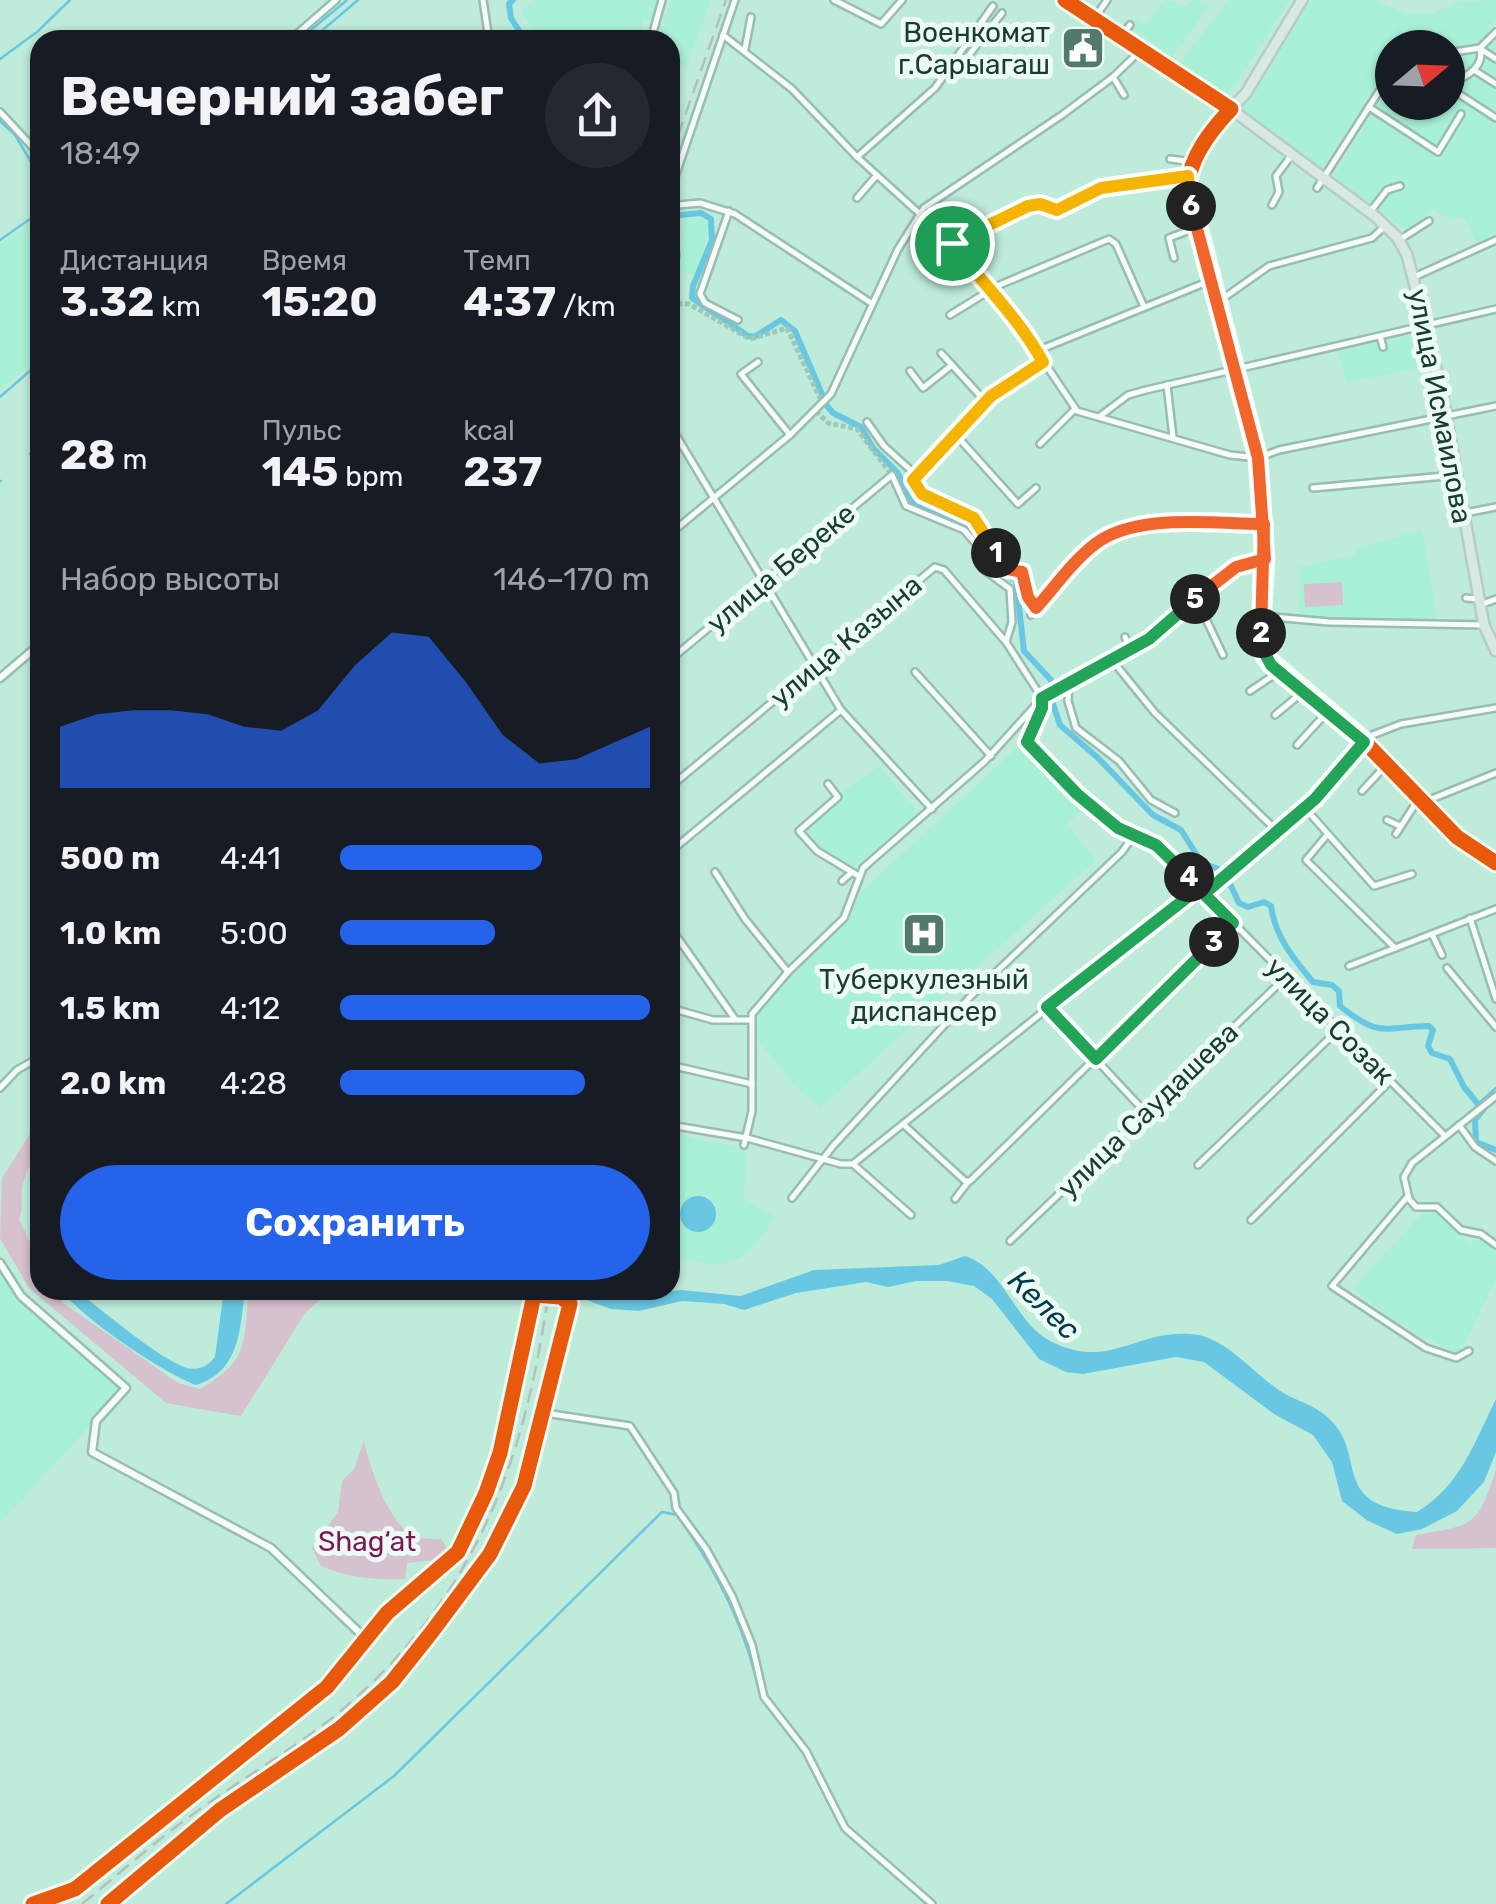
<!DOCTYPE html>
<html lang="ru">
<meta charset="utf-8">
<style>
body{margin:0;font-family:Rubik,sans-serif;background:#242831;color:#f1f3f6;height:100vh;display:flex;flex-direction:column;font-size:38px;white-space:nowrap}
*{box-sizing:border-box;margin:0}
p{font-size:32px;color:#9ea1a6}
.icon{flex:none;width:55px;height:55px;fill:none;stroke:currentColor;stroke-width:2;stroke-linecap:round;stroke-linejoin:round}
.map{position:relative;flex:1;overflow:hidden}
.sheet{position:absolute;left:30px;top:30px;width:650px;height:1270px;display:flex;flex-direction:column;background:#171b24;border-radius:30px;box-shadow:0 2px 8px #0004}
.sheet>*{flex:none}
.needle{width:65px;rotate:71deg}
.fabs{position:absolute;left:1375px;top:30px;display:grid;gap:20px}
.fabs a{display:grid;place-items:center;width:90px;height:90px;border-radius:50%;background:#171b24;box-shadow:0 2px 8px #0004;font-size:50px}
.pin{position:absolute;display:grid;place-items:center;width:85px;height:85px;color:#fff;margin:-42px;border:5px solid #fff;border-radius:50%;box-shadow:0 2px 10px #0007}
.km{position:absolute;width:50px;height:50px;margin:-25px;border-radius:50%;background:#222;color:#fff;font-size:28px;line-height:50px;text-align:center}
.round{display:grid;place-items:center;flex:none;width:105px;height:105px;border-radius:52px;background:#242831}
.headline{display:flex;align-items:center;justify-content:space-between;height:170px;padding:0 30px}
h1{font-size:55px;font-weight:700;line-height:75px}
.metrics{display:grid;grid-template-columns:repeat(3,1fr);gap:15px;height:170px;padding:10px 30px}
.metrics div{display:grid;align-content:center}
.metrics b{font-size:42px;font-weight:700}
.metrics small{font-size:28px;font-weight:400}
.metrics p{font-size:28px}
.chart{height:280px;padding:20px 30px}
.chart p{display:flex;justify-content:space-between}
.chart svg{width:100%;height:180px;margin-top:10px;fill:#2563eb;opacity:.7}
.primary-button{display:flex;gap:20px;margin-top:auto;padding:20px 30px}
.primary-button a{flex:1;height:115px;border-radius:60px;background:#2563eb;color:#fff;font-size:40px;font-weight:700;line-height:115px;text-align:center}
ul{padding:0 30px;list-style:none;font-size:32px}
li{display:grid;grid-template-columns:160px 120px 1fr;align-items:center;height:75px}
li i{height:25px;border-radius:12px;background:#2563eb}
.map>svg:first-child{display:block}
.built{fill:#a9f1d6}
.green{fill:#d6c1ce}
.water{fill:#68c8e3}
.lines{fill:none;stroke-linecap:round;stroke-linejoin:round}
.stream{stroke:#68c8e3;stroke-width:2.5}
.canal{stroke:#68c8e3;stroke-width:6}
.minor-tunnel{stroke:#9dc8b8;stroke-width:5;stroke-dasharray:5 2.5;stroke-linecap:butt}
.minor-casing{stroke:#99bdb0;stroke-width:10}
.tertiary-casing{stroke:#99bdb0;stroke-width:11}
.primary-casing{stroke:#b6cdc4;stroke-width:14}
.minor{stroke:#f5fcf9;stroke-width:5}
.tertiary{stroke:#f5fcf9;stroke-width:6}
.primary{stroke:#d8e8e2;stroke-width:9}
.rail{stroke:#b5c0bb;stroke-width:2.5;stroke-dasharray:15 8;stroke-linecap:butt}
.cycleway-casing{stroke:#ecfcf5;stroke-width:21}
.cycleway{stroke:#e8590c;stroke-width:15}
.split-1-casing{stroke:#fff;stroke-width:20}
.split-2-casing{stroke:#fff;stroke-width:20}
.split-3-casing{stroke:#fff;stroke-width:20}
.split-4-casing{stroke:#fff;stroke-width:20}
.split-5-casing{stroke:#fff;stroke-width:20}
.split-6-casing{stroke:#fff;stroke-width:20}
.split-7-casing{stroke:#fff;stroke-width:20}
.split-1{stroke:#f5b400;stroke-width:12}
.split-2{stroke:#f0652b;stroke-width:12}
.split-3{stroke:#22a559;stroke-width:12}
.split-4{stroke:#22a559;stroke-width:12}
.split-5{stroke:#22a559;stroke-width:12}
.split-6{stroke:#f0652b;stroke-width:12}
.split-7{stroke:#f5b400;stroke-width:12}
.labels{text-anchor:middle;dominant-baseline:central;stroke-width:10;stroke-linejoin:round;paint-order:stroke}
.poi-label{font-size:28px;fill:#183c2f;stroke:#ecfcf5;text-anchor:end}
.street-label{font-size:28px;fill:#183c2f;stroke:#ecfcf5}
.park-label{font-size:28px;fill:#7f1557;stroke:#ecfcf5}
.water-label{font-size:30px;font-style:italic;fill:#02384b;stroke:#ecfcf5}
</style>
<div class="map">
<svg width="1496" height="1904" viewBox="0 0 1496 1904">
<rect width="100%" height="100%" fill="#beebda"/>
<g class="built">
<polygon points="535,0 658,0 652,22 643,18 641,40 539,40 521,12"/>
<polygon points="672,0 711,0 686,67 670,62 670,40 657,40"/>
<polygon points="1166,0 1185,7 1193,0 1210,5 1172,57 1133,28 1137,20 1145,24"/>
<polygon points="1229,0 1290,0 1227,97 1180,62"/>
<polygon points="1306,0 1374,0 1408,14 1434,13 1458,2 1496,0 1496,19 1484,40 1459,49 1392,48 1392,62 1322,168 1241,108"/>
<polygon points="1496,41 1496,228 1486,241 1477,244 1464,216 1452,220 1431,209 1410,233 1334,176 1392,79 1392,102 1448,102 1448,59 1483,53"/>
<polygon points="686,216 711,221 697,275 674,270"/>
<polygon points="40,217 40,355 0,390 0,245"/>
<polygon points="1424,334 1431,365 1347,382 1337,351"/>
<polygon points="1422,530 1438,623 1299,614 1300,567 1353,556 1357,549"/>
<polygon points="1021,744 1081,810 1067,825 1096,860 820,1108 797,1088 754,1035 761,1005 846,920 861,892"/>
<polygon points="879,766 918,813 852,869 825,849 819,850 804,833 843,799 841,793"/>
<polygon points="670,1133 746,1149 744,1200 775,1216 763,1236 742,1257 717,1265 670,1257"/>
<polygon points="1435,1208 1469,1244 1478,1236 1496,1252 1496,1279 1463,1347 1455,1353 1391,1319 1353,1288 1423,1213"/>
<polygon points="0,1269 18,1298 118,1386 118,1395 0,1523"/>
</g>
<g class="green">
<polygon points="1342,582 1343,605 1305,607 1304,584"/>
<path d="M40 1118C40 1154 36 1149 24 1180 19 1192 25 1206 19 1219L40 1263V1290H55L63 1303 178 1383 200 1389C251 1359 243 1343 249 1290H331L305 1313 241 1416 166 1403 29 1288 0 1238 2 1178Z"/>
<path d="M364 1441C370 1467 389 1528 417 1537 424 1539 434 1539 441 1539L448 1549 435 1560 407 1563 405 1579C374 1580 350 1578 321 1566L312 1548 338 1512 342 1481 354 1469Z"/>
<path d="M1496 1469V1548L1412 1549 1416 1535C1474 1525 1478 1527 1496 1469Z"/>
</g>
<g class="water">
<circle cx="698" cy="1214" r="18"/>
<path d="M965 1256C1005 1269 1014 1322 1050 1341 1110 1371 1133 1330 1191 1334 1227 1336 1256 1378 1287 1395 1298 1401 1310 1404 1321 1412 1374 1449 1323 1506 1417 1512 1461 1485 1474 1443 1496 1399V1452L1484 1482 1457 1511 1422 1529 1397 1534 1368 1521 1342 1501 1332 1462 1313 1435 1274 1414 1204 1362 1176 1357 1083 1374 1066 1372 1039 1359 992 1299 974 1286 947 1281H916L888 1287 866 1282 796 1293 744 1310 724 1304 682 1301 639 1311 611 1309 560 1290H591L618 1297 681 1290 741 1296 814 1270 939 1265Z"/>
<path d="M61 1290H75C103 1310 157 1358 187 1368 198 1371 208 1366 215 1357L224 1290H245C240 1329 240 1372 196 1385 162 1372 83 1319 61 1290Z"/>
</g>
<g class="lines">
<g class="stream">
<polyline points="299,40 347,0"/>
<polyline points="311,40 358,0"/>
<polyline points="0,59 37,32 70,0"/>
<polyline points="0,121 15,135 40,177"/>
<polyline points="0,240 40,212"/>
<polyline points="0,397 40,362"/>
<polyline points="40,445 30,454 40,462"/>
<polyline points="0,481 1,481"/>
<polyline points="1479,1103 1496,1088"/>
<path d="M226 1904 394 1776 662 1512 677 1515C719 1574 746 1628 761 1699"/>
</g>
<g class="canal">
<polyline points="513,0 509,4 511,18 525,40"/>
<path d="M670 216 701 213 711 219 712 240 693 286 692 298 748 336 754 337 781 320 795 331 827 406 833 413 861 427 873 448 897 472 915 506 982 533 987 567 1016 580 1024 651 1051 680 1053 704 1060 725 1097 757 1153 815 1181 830 1202 863 1224 871 1239 903 1248 907 1264 902 1271 906C1275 937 1294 959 1313 982L1332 985 1339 991 1340 1006C1380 1038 1381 1027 1429 1026L1433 1030 1428 1046 1432 1053 1450 1059 1464 1087 1483 1110 1475 1120 1476 1142 1496 1150"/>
</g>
<g class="minor-tunnel">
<polyline points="670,303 689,304 750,339 787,328 822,402"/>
<polyline points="816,411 828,423 857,429 892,475"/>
</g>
<g class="minor-casing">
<g id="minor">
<polyline points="483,0 489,40"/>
<polyline points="834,0 881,24 902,0"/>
<polyline points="1094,19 1107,0"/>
<polyline points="723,35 792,89 857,157 952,243 985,287 1009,310 1077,411 1230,455 1258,458 1279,450 1496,406"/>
<polyline points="1120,37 1130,25"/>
<polyline points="290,40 336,0"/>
<polyline points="651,40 662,0"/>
<polyline points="745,49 751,17"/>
<polyline points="1482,50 1496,59"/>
<polyline points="1448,53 1480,48 1496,32"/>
<polyline points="955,64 969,55 1002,13"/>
<polyline points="1474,70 1496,84"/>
<polyline points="1113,77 1124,95"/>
<path d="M1448 83C1465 78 1485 68 1480 48"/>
<polyline points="1448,87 1496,118"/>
<polyline points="1369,107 1438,152 1461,114"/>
<path d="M1231 109C1212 129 1189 157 1188 187L1258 458 1265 559 1260 642 1271 665 1362 739 1457 837 1496 863"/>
<polyline points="0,112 40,155"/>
<polyline points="857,157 935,88 993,6"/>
<polyline points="1170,159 1194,162"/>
<polyline points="1317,188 1392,71"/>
<polyline points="670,192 735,0"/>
<polyline points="670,197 678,205 700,203 735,214 871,303"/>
<polyline points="857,198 877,175"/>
<polyline points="1272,205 1279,192 1276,176 1291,156"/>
<polyline points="729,211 700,294 705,303 738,320"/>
<polyline points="1370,212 1387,190 1400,186"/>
<polyline points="1399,240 1429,221"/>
<polyline points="952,243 1036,204 1057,210 1101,188 1188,176"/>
<polyline points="1174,258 1169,238 1198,227"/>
<polyline points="1414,277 1496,240"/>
<polyline points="670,289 676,254"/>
<polyline points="1218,302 1269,266 1372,238 1385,226"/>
<polyline points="950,315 997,286 1109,239 1116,244 1144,307"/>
<polyline points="1380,336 1383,347"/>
<polyline points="1039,350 1212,280"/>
<polyline points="941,353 985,401"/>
<polyline points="758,362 741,374 790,435"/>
<polyline points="910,371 923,388 952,365"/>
<polyline points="1167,385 1173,437"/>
<polyline points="1099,417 1128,395 1146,390 1496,309"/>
<path d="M867 422 884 446 916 475 913 483 918 490C961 520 981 509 1001 567L1022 572 1028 597 1036 608"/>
<polyline points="670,425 841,710 932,809"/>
<polyline points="955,434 1018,504 1036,488"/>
<polyline points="1040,444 1075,409"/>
<polyline points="916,475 985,401 1043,362"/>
<polyline points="1313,488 1456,475"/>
<polyline points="1465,513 1496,507"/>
<polyline points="670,534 790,435 831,394 898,249 924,208 1062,115 1113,77 1141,50"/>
<polyline points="1196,598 1223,655"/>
<polyline points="1466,598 1479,599"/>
<polyline points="1480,605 1496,599"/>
<path d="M1031 615C1051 590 1073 557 1101 540 1145 513 1214 524 1264 524"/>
<polyline points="1263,616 1329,622 1484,625"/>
<polyline points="1125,637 1131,650"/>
<polyline points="670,660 892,475 906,506 964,530 977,545 983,569 1010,589 1012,622 1006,642"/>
<polyline points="1112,660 1155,713 1279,833"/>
<polyline points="915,672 991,756"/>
<polyline points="1069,681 1068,701 1076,728 1119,761 1151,800 1175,813"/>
<polyline points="1250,691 1280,671"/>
<polyline points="1043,701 1028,740 1033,751 1118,828 1156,845 1445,1136"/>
<polyline points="1275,715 1304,691"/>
<polyline points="1362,739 1401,724 1496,708"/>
<polyline points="1297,745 1328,711"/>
<polyline points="828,784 838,797 799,831 817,851 857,875"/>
<polyline points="670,787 935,567 944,570 1006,642 1042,698"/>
<polyline points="1362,791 1386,765"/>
<polyline points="1305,808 1374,886 1412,874"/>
<polyline points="1387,820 1400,826"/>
<polyline points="1396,834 1414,806 1496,773"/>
<polyline points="1327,835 1306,860 1395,948"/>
<polyline points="670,852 841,710"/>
<polyline points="715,872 745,919 788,972"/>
<polyline points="842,881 851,873"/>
<polyline points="1205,894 1315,799 1365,742"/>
<polyline points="1470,918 1496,999"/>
<polyline points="670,927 735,1019"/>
<polyline points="1432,934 1442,955"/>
<polyline points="1349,966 1496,909"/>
<polyline points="1447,968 1496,1027"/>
<polyline points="1047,1007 1146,1113"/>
<polyline points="670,1008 713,1020 751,1020"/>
<polyline points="670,1065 752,1084"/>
<polyline points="0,1088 17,1070 40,1057"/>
<polyline points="1496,1096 1412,1163 1404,1177 1409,1199 1416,1207 1437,1207 1461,1230 1481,1234 1496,1245"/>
<polyline points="670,1125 747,1138 841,1164 853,1164 1199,887"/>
<polyline points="904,1125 965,1181 970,1181 1233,923"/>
<polyline points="1459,1125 1475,1147 1496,1161"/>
<polyline points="744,1145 752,1111 752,1014 788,972 844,918 863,868 985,761 1042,698 1071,679 1149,639 1228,572 1252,560 1265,559"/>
<polyline points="853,1164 911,1215"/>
<polyline points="1198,1165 1339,1029"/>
<polyline points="1408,1196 1332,1286 1426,1348 1456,1358 1469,1351"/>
<polyline points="792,1198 833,1146 970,997 1122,852 1134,835"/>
<polyline points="955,1199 968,1182"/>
<polyline points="1251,1220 1390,1081"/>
<polyline points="1010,1241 1285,978"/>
<polyline points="545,1413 630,1426 674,1493 676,1508 706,1549 732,1596 752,1645 764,1697 806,1751 845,1828 932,1904"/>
<polyline points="33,1904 75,1889 327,1687 387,1613 458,1552 486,1493 500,1453 534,1295 561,1297 570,1304 524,1486 490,1554 431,1633 392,1682 339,1729 220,1810 108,1904"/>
</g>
</g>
<g class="tertiary-casing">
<g id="tertiary">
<polyline points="1065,0 1231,109"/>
<polyline points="0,678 40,644"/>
<polyline points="0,1263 21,1296 126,1388 96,1421 92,1452 271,1548 364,1637"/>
</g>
</g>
<g class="primary-casing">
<polyline id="primary" points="1302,0 1246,93 1231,109 1376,217 1397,237 1407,255 1441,388 1484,625 1496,651"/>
</g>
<use href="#minor" class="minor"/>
<use href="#tertiary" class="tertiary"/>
<use href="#primary" class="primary"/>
<g class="rail">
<polyline points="670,158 726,0"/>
<path d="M82 1904C121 1872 159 1838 200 1809 247 1775 299 1746 343 1709 478 1593 525 1461 549 1290"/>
</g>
<g class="cycleway-casing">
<g id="cycleway">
<path d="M1065 0 1231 109C1212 129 1189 157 1188 187L1258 458 1265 559 1260 642 1265 657 1362 739 1457 837 1496 863"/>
<polyline points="33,1904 75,1889 327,1687 387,1613 458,1552 486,1493 500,1453 534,1295 561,1297 570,1304 524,1486 490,1554 431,1633 392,1682 339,1729 220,1810 108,1904"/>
</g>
</g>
<use href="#cycleway" class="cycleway"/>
</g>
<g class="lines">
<g class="split-1-casing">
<path id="split-1" d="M952 243C982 283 1018 317 1043 362L991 396 913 480 922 494 974 518 996 553"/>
</g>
<g class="split-2-casing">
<path id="split-2" d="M996 553 1002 568 1022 572 1028 597 1036 608C1055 587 1072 562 1095 544 1137 512 1214 524 1264 524L1261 633"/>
</g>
<g class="split-3-casing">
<polyline id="split-3" points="1214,942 1233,923 1204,894 1315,799 1364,742 1271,665 1262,648 1261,633"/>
</g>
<g class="split-4-casing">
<polyline id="split-4" points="1189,877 1199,888 1047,1007 1096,1059 1214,942"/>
</g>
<g class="split-5-casing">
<polyline id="split-5" points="1189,877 1156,845 1118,828 1077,794 1027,742 1042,708 1042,698 1149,639 1195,599"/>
</g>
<g class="split-6-casing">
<polyline id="split-6" points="1191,206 1258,458 1265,559 1236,567 1195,599"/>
</g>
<g class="split-7-casing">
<polyline id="split-7" points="952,243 1028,206 1040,204 1057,210 1101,188 1188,176 1191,206"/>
</g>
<use href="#split-1" class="split-1"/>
<use href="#split-2" class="split-2"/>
<use href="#split-3" class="split-3"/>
<use href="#split-4" class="split-4"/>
<use href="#split-5" class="split-5"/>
<use href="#split-6" class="split-6"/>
<use href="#split-7" class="split-7"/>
</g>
<defs>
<g id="civic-square" transform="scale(2.25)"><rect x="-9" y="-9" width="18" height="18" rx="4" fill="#52796b" stroke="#ecfcf5"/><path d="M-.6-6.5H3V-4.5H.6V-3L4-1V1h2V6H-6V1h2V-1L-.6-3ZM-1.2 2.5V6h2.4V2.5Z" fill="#fff"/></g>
<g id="hospital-square" transform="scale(2.25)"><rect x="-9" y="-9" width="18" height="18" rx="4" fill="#52796b" stroke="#ecfcf5"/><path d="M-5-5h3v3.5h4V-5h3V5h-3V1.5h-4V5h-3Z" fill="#fff"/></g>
</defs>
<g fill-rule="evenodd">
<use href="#civic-square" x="1083" y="48"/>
<use href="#hospital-square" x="924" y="934"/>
</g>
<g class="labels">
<g class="poi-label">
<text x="1050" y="32">Военкомат<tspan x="1050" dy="32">г.Сарыагаш</tspan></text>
<text x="924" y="979" text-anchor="middle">Туберкулезный<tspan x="924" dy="32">диспансер</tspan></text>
</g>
<g class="street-label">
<text transform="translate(1440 406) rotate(79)">улица Исмаилова</text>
<text transform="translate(781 568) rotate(-40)">улица Береке</text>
<text transform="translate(846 641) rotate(-40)">улица Казына</text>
<text transform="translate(1330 1021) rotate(45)">улица Созак</text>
<text transform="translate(1148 1110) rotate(-44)">улица Саудашева</text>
</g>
<g class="park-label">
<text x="367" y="1541">Shag‘at</text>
</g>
<g class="water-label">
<text transform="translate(1044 1305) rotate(44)">Келес</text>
</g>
</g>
</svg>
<div class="fabs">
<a><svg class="needle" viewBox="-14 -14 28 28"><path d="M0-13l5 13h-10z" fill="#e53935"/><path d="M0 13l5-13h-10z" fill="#9ea1a6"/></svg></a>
</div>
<div class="pin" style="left:952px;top:243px;background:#1e9e55"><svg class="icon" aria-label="arrive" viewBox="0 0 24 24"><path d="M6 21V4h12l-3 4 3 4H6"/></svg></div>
<b class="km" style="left:996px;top:553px">1</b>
<b class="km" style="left:1261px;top:633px">2</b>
<b class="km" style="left:1214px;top:942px">3</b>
<b class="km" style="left:1189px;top:877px">4</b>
<b class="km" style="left:1195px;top:599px">5</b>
<b class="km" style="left:1191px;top:206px">6</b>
<section class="sheet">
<div class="headline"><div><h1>Вечерний забег</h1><p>18:49</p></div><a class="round"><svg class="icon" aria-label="share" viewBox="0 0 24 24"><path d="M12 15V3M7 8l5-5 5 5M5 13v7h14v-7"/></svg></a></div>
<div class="metrics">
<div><p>Дистанция</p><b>3.32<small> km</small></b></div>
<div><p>Время</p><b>15:20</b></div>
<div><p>Темп</p><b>4:37<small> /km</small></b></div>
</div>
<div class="metrics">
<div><b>28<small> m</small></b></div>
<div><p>Пульс</p><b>145<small> bpm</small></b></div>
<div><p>kcal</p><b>237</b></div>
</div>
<div class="chart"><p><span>Набор высоты</span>146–170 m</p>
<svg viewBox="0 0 160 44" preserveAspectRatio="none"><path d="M0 44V29L10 26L20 25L30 25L40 26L50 29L60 30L70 25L80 14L90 6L100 7L110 18L120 31L130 38L140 37L150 33L160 29V44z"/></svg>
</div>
<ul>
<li><b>500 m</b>4:41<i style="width:65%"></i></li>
<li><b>1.0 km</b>5:00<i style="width:50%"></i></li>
<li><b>1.5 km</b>4:12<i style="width:100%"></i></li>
<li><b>2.0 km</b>4:28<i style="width:79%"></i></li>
</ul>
<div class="primary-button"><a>Сохранить</a></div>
</section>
</div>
